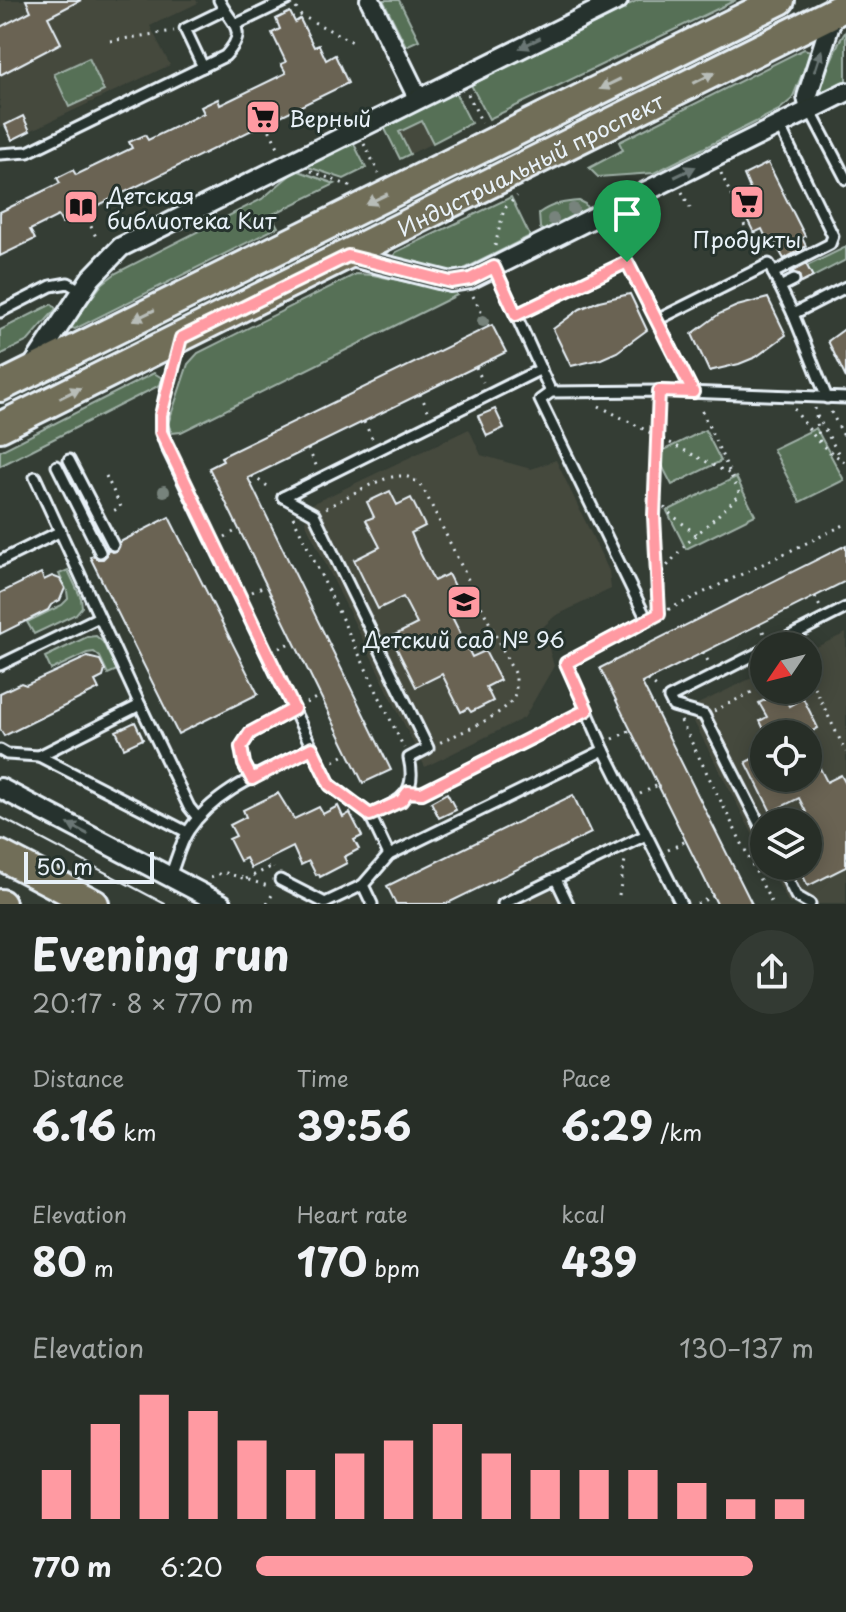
<!DOCTYPE html>
<meta charset="utf-8">
<style>
body{margin:0;font-family:"Playpen Sans",sans-serif;background:#333a33;color:#f1f3f6;height:100vh;display:flex;flex-direction:column;font-size:30px;white-space:nowrap}
*{box-sizing:border-box;margin:0}
p{font-size:26px;color:#a4a8a7}
.icon{flex:none;width:44px;height:44px;fill:none;stroke:currentColor;stroke-width:2;stroke-linecap:round;stroke-linejoin:round}
.map{position:relative;height:904px;overflow:hidden}
.side{display:flex;flex-direction:column;background:#272e27;flex:1}
.side>*{flex:none}
.needle{width:52px;rotate:235deg}
.fabs{position:absolute;left:750px;top:632px;display:grid;gap:16px}
.fabs a{display:grid;place-items:center;width:72px;height:72px;border-radius:50%;background:#272e27;box-shadow:0 4px 20px #0003,0 0 0 2px #434a44;font-size:40px}
.scale{position:absolute;left:24px;bottom:20px;width:130px;box-sizing:border-box;padding-left:8px;border:4px solid #e8f1f8;border-top:0;font-size:22px;line-height:28px;white-space:nowrap;color:#e8f1f8;-webkit-text-stroke:6px #26332d;paint-order:stroke}
.pin{position:absolute;display:grid;place-items:center;width:68px;height:68px;color:#fff;margin:-82px -34px;border-radius:50% 50% 50% 0;rotate:-45deg;box-shadow:0 0 8px #0007}
.pin .icon{rotate:45deg}
.round{display:grid;place-items:center;flex:none;width:84px;height:84px;border-radius:42px;background:#333a33}
.summary{display:flex;align-items:center;justify-content:space-between;height:136px;padding:0 32px}
h1{font-size:44px;font-weight:700;line-height:60px}
.metrics{display:grid;grid-template-columns:repeat(3,1fr);gap:12px;height:136px;padding:8px 32px}
.metrics div{display:grid;align-content:center}
.metrics b{font-size:40px;font-weight:700}
.metrics small{font-size:22px;font-weight:400}
.metrics p{font-size:22px}
.chart{height:224px;padding:16px 32px}
.chart p{display:flex;justify-content:space-between}
.chart svg{width:100%;height:144px;margin-top:8px;stroke:#ff9aa2;stroke-width:6}
ul{padding:0 32px;list-style:none;font-size:26px}
li{display:grid;grid-template-columns:128px 96px 1fr;align-items:center;height:60px}
li i{height:20px;border-radius:10px;background:#ff9aa2}
.map>svg:first-child{display:block}
.built{fill:#44483d;fill-rule:evenodd}
.green{fill:#567056;stroke:#9fb0a7;stroke-width:2}
.building{fill:#6a6352;stroke:#e8f1f8;stroke-width:2}
.lines{fill:none;stroke-linecap:round;stroke-linejoin:round}
.lane-casing{stroke:#e8f1f8;stroke-width:15}
.street-casing{stroke:#e8f1f8;stroke-width:24}
.primary-casing{stroke:#e8f1f8;stroke-width:34}
.path{stroke:#e8f1f8;stroke-width:3;stroke-dasharray:2 6;stroke-linecap:butt}
.lane{stroke:#26332d;stroke-width:9}
.street{stroke:#26332d;stroke-width:18}
.primary{stroke:#716e59;stroke-width:28}
.tram{stroke:#e8f1f8;stroke-width:2}
.tree{fill:#77837c}
.oneway{fill:#6a7674}
.oneway2{fill:#b8bdb8}
.route-casing{stroke:#fff;stroke-width:16}
.route{stroke:#ff9aa2;stroke-width:10}
.labels{text-anchor:middle;dominant-baseline:central;stroke-width:6;stroke-linejoin:round;paint-order:stroke}
.poi-label{font-size:22px;fill:#e8f1f8;stroke:#26332d;text-anchor:start}
.street-label{font-size:22px;fill:#e8f1f8;stroke:#26332d}
</style>
<div class="map">
<svg width="846" height="904" viewBox="0 0 846 904">
<rect width="100%" height="100%" fill="#343d34"/>
<filter id="ink" filterUnits="userSpaceOnUse"><feTurbulence type="fractalNoise" baseFrequency=".0125" numOctaves="2"/><feDisplacementMap in="SourceGraphic" scale="16" xChannelSelector="R" yChannelSelector="G"/><feConvolveMatrix kernelMatrix="1 2 1 2 8 2 1 2 1" color-interpolation-filters="sRGB"/></filter>
<g filter="url(#ink)">
<g class="built">
<polygon points="0,0 196,0 198,3 150,26 170,65 30,131 23,116 0,127"/>
<polygon points="422,120 433,143 410,154 399,132"/>
<polygon points="469,429 481,455 531,469 556,460 609,571 611,589 555,616 543,627 554,666 524,718 425,767 305,522 312,504"/>
<path d="M846 633V904H789L769 866H808V822H764V856L692 718 696 705 764 672V690H808V651ZM764 734H808V778H764Z"/>
<polygon points="553,889 560,904 520,904"/>
</g>
<g class="green">
<polygon points="383,0 399,0 419,40 406,46"/>
<polygon points="638,0 736,0 489,119 470,83"/>
<polygon points="846,31 846,83 822,93 819,88 839,42"/>
<polygon points="804,49 810,51 810,55 792,99 779,110 654,173 598,177 589,168 623,150 619,142"/>
<polygon points="89,58 104,91 69,107 54,74"/>
<polygon points="454,90 471,123 433,143 422,121 399,132 410,154 400,159 384,127"/>
<polygon points="353,142 366,168 344,179 305,166"/>
<polygon points="296,170 335,184 271,215 278,227 75,329 69,327 103,283 116,273 262,199"/>
<polygon points="511,197 530,236 462,270 443,271 393,257 396,252"/>
<path d="M579 201 585 204 588 210 543 231 540 228 539 213C552 204 564 202 579 201Z"/>
<polygon points="846,247 846,260 813,277 807,266"/>
<polygon points="356,274 373,275 455,292 457,295 181,432 172,433 168,424 188,364 198,353"/>
<polygon points="52,304 56,309 28,341 0,355 0,330"/>
<polygon points="154,373 162,378 160,385 0,466 0,451"/>
<polygon points="816,428 844,480 800,502 773,449"/>
<polygon points="705,430 721,461 672,485 656,454"/>
<polygon points="736,477 755,515 686,549 667,511"/>
<polygon points="68,570 81,598 82,607 76,614 34,634 27,622 62,605 68,599 67,591 59,574"/>
<polygon points="96,636 103,642 117,670 108,674 100,657 94,652 87,653 51,670 45,657 87,637"/>
</g>
<g class="building">
<polygon points="26,0 81,0 48,17 61,43 0,75 0,27 31,11"/>
<polygon points="290,12 295,22 300,19 314,47 319,45 326,60 335,55 348,83 62,223 58,216 30,230 35,239 0,256 0,212 60,183 57,178 73,170 76,175 132,148 129,142 145,135 148,140 204,113 201,107 218,99 220,105 286,73 281,64 286,62 272,33 280,29 276,19"/>
<polygon points="23,116 30,131 12,140 5,125"/>
<polygon points="768,163 805,236 802,238 806,246 784,259 774,241 769,244 762,229 754,233 744,213 748,211 744,201 749,199 745,192 750,189 744,175"/>
<polygon points="806,264 813,277 801,283 799,274 791,272"/>
<polygon points="630,294 647,330 617,352 601,359 571,366 553,329 580,309 599,301"/>
<polygon points="768,298 786,335 756,357 739,364 709,371 692,334 719,314 737,306"/>
<polygon points="492,325 506,352 248,478 391,770 363,783 209,468 223,461 221,457"/>
<polygon points="846,328 846,378 828,341"/>
<polygon points="495,409 504,428 487,436 478,416"/>
<polygon points="390,491 397,505 411,498 425,526 411,533 417,547 434,581 448,574 462,602 448,609 472,657 485,651 500,680 486,687 493,701 471,712 468,708 461,712 442,674 416,687 391,637 417,624 403,597 378,609 354,560 380,547 366,520 374,517 367,502"/>
<polygon points="169,517 258,694 178,734 90,557 93,555 97,559 103,559 107,555 107,549 112,552 117,551 120,542"/>
<polygon points="846,545 846,581 642,683 752,904 717,904 600,668"/>
<polygon points="41,573 44,580 52,576 60,579 65,588 60,600 51,605 48,610 0,634 0,593"/>
<polygon points="87,657 100,660 105,670 103,677 95,681 99,689 4,736 0,729 0,693 21,683 26,685"/>
<polygon points="782,691 789,706 803,698 818,728 807,734 766,734 760,721 767,717 759,703"/>
<polygon points="135,722 143,739 124,748 116,731"/>
<polygon points="808,745 827,782 841,775 846,784 846,867 808,886 798,866 808,866 808,816 799,798 771,812 746,762 764,753 764,778 808,778"/>
<polygon points="278,793 294,819 319,807 323,814 338,806 343,817 350,813 362,836 354,840 359,849 344,857 347,863 320,877 319,874 316,875 309,861 301,865 293,847 251,868 246,858 240,861 229,839 236,836 230,825 246,817 243,810"/>
<polygon points="447,793 456,810 439,818 431,802"/>
<polygon points="573,795 591,833 446,904 396,904 387,886"/>
</g>
<g class="lines">
<g class="lane-casing">
<g id="lane">
<polyline points="237,24 287,0"/>
<polyline points="203,67 185,29 224,10"/>
<polyline points="810,110 846,179"/>
<path d="M0 154 28 152 225 56C250 29 231 25 219 0"/>
<polyline points="494,267 551,392"/>
<polyline points="773,273 830,244 833,236 779,125"/>
<polyline points="780,287 794,280"/>
<polyline points="0,312 51,286 68,283 82,291"/>
<polyline points="793,314 846,287"/>
<polyline points="516,315 627,262 657,320 769,264 793,314 827,398"/>
<polyline points="657,320 693,392"/>
<path d="M179 345C171 377 154 414 166 446L330 785 370 815 389 855"/>
<polyline points="69,460 113,545"/>
<polyline points="57,466 100,552"/>
<path d="M283 497 314 514 428 748 409 758C418 796 399 801 370 815"/>
<polyline points="283,497 541,369"/>
<polyline points="0,561 61,531"/>
<polyline points="771,646 846,608"/>
<polyline points="764,650 669,698 673,706 704,715 764,833"/>
<polyline points="0,665 99,617"/>
<polyline points="140,705 189,807 198,818"/>
<polyline points="0,750 7,754 39,756 140,705 35,477"/>
<polyline points="39,756 187,832"/>
<polyline points="252,779 244,764 241,747 250,733 294,709"/>
<polyline points="408,792 422,793 587,710"/>
<polyline points="781,866 796,896 810,904"/>
<path d="M170 876C176 862 180 843 189 830 216 789 270 770 312 748"/>
<polyline points="556,879 568,904"/>
<polyline points="280,880 325,903 363,885"/>
<polyline points="372,904 363,885 389,855 604,750"/>
<polyline points="503,904 646,835"/>
<polyline points="681,904 604,750 566,663 647,620 540,400 551,392 659,391 846,398"/>
</g>
</g>
<g class="street-casing">
<g id="street">
<polyline points="370,0 418,98"/>
<polyline points="810,110 807,97 834,12"/>
<polyline points="348,256 451,282 470,279 846,92"/>
<polyline points="30,370 91,278 121,247 618,0"/>
<polyline points="0,788 222,904"/>
</g>
</g>
<g class="primary-casing">
<g id="primary">
<polyline points="0,387 780,0"/>
<path id="s1" d="M0 427 846 6"/>
<polyline points="0,855 94,904"/>
<polyline points="0,904 1,904"/>
</g>
</g>
<g class="path">
<polyline points="296,8 300,15 353,42"/>
<polyline points="110,41 174,31"/>
<polyline points="468,94 482,123"/>
<polyline points="266,123 279,149"/>
<polyline points="364,144 379,173"/>
<polyline points="311,171 352,187"/>
<polyline points="721,173 748,233 763,253"/>
<polyline points="682,192 691,210"/>
<polyline points="84,212 97,239"/>
<polyline points="611,229 622,251"/>
<polyline points="495,246 504,209 517,196"/>
<polyline points="473,296 489,327"/>
<polyline points="476,367 483,382"/>
<polyline points="420,394 429,412"/>
<polyline points="658,402 654,516 659,614"/>
<polyline points="599,406 730,474"/>
<polyline points="815,408 820,444"/>
<polyline points="794,409 820,444 846,463"/>
<polyline points="831,412 846,440"/>
<polyline points="817,416 840,456"/>
<polyline points="364,422 373,440"/>
<polyline points="308,449 317,467"/>
<polyline points="106,476 121,507 109,513"/>
<polyline points="252,476 272,489"/>
<polyline points="655,494 667,511 697,535"/>
<path d="M326 508C344 499 384 474 403 476 413 477 418 483 424 490L516 677C516 686 517 694 511 701 499 718 458 733 439 743"/>
<polyline points="293,517 404,748"/>
<polyline points="225,537 239,529"/>
<polyline points="657,578 684,546 740,495 700,407"/>
<polyline points="252,592 266,585"/>
<polyline points="815,597 820,607"/>
<polyline points="661,613 846,524"/>
<polyline points="759,624 765,635"/>
<polyline points="279,648 294,641"/>
<polyline points="703,652 709,663"/>
<polyline points="648,680 660,690"/>
<polyline points="808,682 814,687 846,752"/>
<polyline points="306,703 320,696"/>
<polyline points="714,711 764,686"/>
<polyline points="681,721 772,904"/>
<polyline points="613,739 631,730"/>
<polyline points="334,761 348,753"/>
<polyline points="640,794 658,785"/>
<polyline points="668,850 686,841"/>
<polyline points="211,878 223,872 268,886"/>
<polyline points="246,879 273,866 274,868"/>
<polyline points="619,895 625,860"/>
<polyline points="267,904 273,893"/>
<polyline points="697,904 713,896"/>
</g>
<use href="#lane" class="lane"/>
<use href="#street" class="street"/>
<use href="#primary" class="primary"/>
<polyline class="tram" points="0,817 165,904"/>
</g>
<g class="tree">
<circle cx="573" cy="209" r="6"/>
<circle cx="553" cy="219" r="6"/>
<circle cx="483" cy="321" r="6"/>
<circle cx="164" cy="491" r="6"/>
</g>
<defs><path id="oneway-solid" d="M-6-.8H1V-3.2L6.5 0L1 3.2V.8H-6Z" transform="scale(2)"/></defs>
<g class="oneway">
<use href="#oneway-solid" transform="translate(530 43) rotate(154)"/>
<use href="#oneway-solid" transform="translate(818 61) rotate(-72)"/>
<use href="#oneway-solid" transform="translate(685 172) rotate(-26)"/>
<use href="#oneway-solid" transform="translate(78 829) rotate(-152)"/>
</g>
<g class="oneway2">
<use href="#oneway-solid" transform="translate(704 78) rotate(-27)"/>
<use href="#oneway-solid" transform="translate(610 84) rotate(154)"/>
<use href="#oneway-solid" transform="translate(377 199) rotate(154)"/>
<use href="#oneway-solid" transform="translate(144 315) rotate(154)"/>
<use href="#oneway-solid" transform="translate(70 393) rotate(-26)"/>
</g>
</g>
<g class="lines" filter="url(#ink)">
<g class="route-casing">
<polygon id="route" points="348,256 451,282 470,279 494,267 516,315 627,262 693,392 659,391 654,516 659,614 566,663 587,710 422,793 408,792 401,801 370,815 330,785 312,748 252,779 244,764 241,747 250,733 294,709 161,432 161,415 181,338"/>
</g>
<use href="#route" class="route"/>
</g>
<defs>
<g id="supermarket-square" transform="scale(1.8)"><rect x="-9" y="-9" width="18" height="18" rx="4" fill="#ff9aa2" stroke="#26332d"/><path d="M-6-5.5h2.5l.6 2H6L4.5 2H-2.5L-4.4-4H-6ZM-1.5 3.2a1.3 1.3 0 1 0 .1 0ZM3 3.2a1.3 1.3 0 1 0 .1 0Z" fill="#111"/></g>
<g id="library-square" transform="scale(1.8)"><rect x="-9" y="-9" width="18" height="18" rx="4" fill="#ff9aa2" stroke="#26332d"/><path d="M-6-4Q-3-5.5-.7-3.5V5Q-3 3-6 4ZM6-4Q3-5.5 .7-3.5V5Q3 3 6 4Z" fill="#111"/></g>
<g id="school-square" transform="scale(1.8)"><rect x="-9" y="-9" width="18" height="18" rx="4" fill="#ff9aa2" stroke="#26332d"/><path d="M0-5L7-2L0 1L-7-2ZM-4 1L0 2.5L4 1V4Q0 6-4 4Z" fill="#111"/></g>
</defs>
<g fill-rule="evenodd">
<use href="#supermarket-square" x="263" y="117"/>
<use href="#supermarket-square" x="747" y="202"/>
<use href="#library-square" x="81" y="207"/>
<use href="#school-square" x="464" y="602"/>
</g>
<g class="labels">
<g class="poi-label">
<text x="289" y="117">Верный</text>
<text x="107" y="194">Детская<tspan x="107" dy="25">библиотека Кит</tspan></text>
<text x="747" y="238" text-anchor="middle">Продукты</text>
<text x="464" y="638" text-anchor="middle">Детский сад № 96</text>
</g>
<g class="street-label">
<text stroke="none"><textPath href="#s1" startOffset="592">Индустриальный проспект</textPath></text>
</g>
</g>
</svg>
<div class="fabs">
<a><svg class="needle" viewBox="-14 -14 28 28"><path d="M0-13l5 13h-10z" fill="#e53935"/><path d="M0 13l5-13h-10z" fill="#a4a8a7"/></svg></a>
<a><svg class="icon" aria-label="locate" viewBox="0 0 24 24"><circle cx="12" cy="12" r="6"/><path d="M12 2v4M12 18v4M2 12h4M18 12h4"/></svg></a>
<a><svg class="icon" aria-label="layers" viewBox="0 0 24 24"><path d="M12 4l9 5-9 5-9-5zM3 14l9 5 9-5"/></svg></a>
</div>
<div class="scale">50 m</div>
<div class="pin" style="left:627px;top:262px;background:#1e9e55"><svg class="icon" aria-label="arrive" viewBox="0 0 24 24"><path d="M6 21V4h12l-3 4 3 4H6"/></svg></div>
</div>
<section class="side">
<div class="summary"><div><h1>Evening run</h1><p>20:17 · 8 × 770 m</p></div><a class="round"><svg class="icon" aria-label="share" viewBox="0 0 24 24"><path d="M12 15V3M7 8l5-5 5 5M5 13v7h14v-7"/></svg></a></div>
<div class="metrics">
<div><p>Distance</p><b>6.16<small> km</small></b></div>
<div><p>Time</p><b>39:56</b></div>
<div><p>Pace</p><b>6:29<small> /km</small></b></div>
</div>
<div class="metrics">
<div><p>Elevation</p><b>80<small> m</small></b></div>
<div><p>Heart rate</p><b>170<small> bpm</small></b></div>
<div><p>kcal</p><b>439</b></div>
</div>
<div class="chart"><p><span>Elevation</span>130–137 m</p>
<svg viewBox="0 0 160 44" preserveAspectRatio="none"><path d="M5 44V29M15 44V15M25 44V6M35 44V11M45 44V20M55 44V29M65 44V24M75 44V20M85 44V15M95 44V24M105 44V29M115 44V29M125 44V29M135 44V33M145 44V38M155 44V38"/></svg>
</div>
<ul>
<li><b>770 m</b>6:20<i style="width:89%"></i></li>
</ul>
</section>
